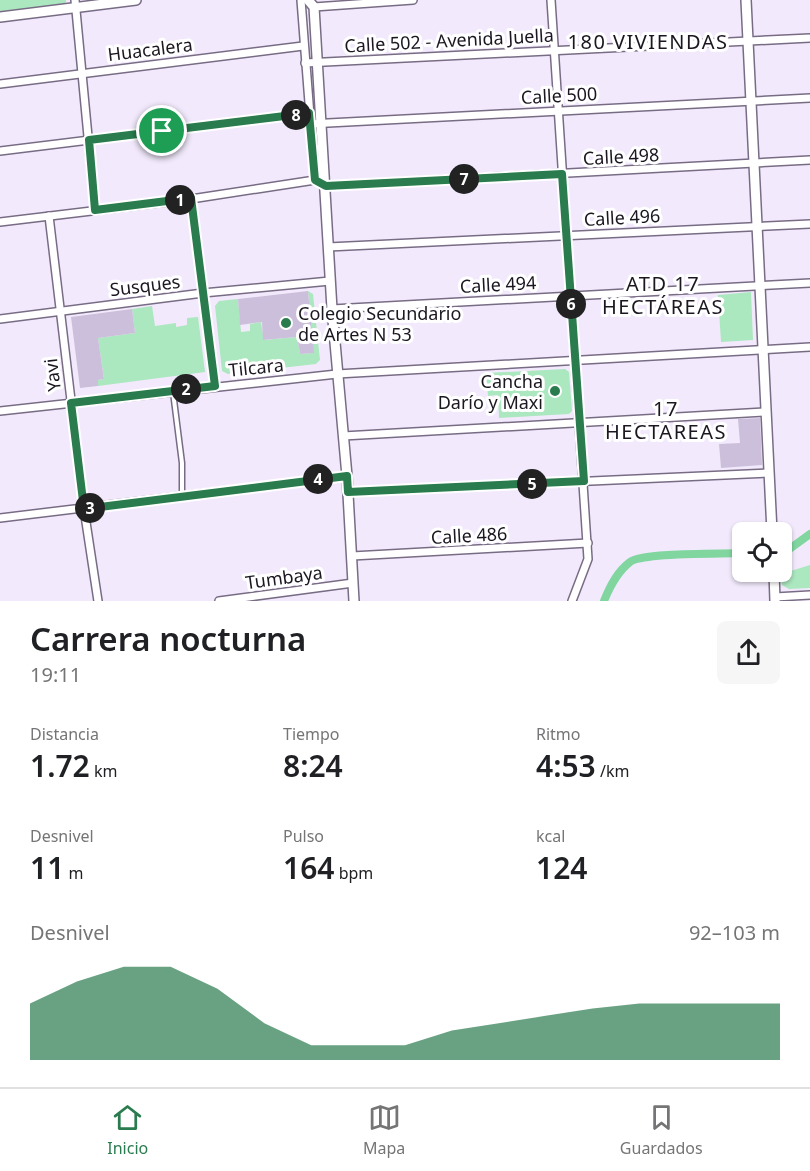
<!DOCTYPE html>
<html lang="es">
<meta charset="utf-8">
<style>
body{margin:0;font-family:"Noto Sans",sans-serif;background:#f6f6f6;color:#202124;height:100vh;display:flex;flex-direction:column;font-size:22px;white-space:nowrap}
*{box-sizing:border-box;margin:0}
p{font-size:20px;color:#757577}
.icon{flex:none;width:33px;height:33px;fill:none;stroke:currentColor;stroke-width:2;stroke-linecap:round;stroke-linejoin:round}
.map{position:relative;height:601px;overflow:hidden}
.panel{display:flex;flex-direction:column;background:#fff;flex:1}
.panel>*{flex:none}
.tools{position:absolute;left:732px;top:522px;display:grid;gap:12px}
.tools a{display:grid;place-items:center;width:60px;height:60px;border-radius:9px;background:#fff;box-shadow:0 2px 4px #0004;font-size:30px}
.pin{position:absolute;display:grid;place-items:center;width:51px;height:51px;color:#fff;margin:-26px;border:3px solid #fff;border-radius:50%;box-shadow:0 2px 6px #0007}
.km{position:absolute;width:30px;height:30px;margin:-15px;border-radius:50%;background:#222;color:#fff;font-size:16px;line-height:30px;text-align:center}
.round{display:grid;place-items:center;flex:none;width:63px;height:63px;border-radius:9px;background:#f6f6f6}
.headline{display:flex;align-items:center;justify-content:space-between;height:102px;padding:0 30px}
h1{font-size:33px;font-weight:600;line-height:45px}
.metrics{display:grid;grid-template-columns:repeat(3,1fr);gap:9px;height:102px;padding:6px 30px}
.metrics div{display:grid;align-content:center}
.metrics b{font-size:30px;font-weight:600}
.metrics small{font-size:16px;font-weight:400}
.metrics p{font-size:16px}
.chart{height:168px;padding:12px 30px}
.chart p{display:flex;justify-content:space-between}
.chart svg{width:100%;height:108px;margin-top:6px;fill:#2a7c4e;opacity:.7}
.tab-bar{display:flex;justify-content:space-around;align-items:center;height:84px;border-top:2px solid #e0e0e0;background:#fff;font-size:16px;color:#757577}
.tab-bar a{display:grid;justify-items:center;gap:3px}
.tab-bar .current{color:#2a7c4e}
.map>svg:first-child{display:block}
.green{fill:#abe7bf}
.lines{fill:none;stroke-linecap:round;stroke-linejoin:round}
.canal{stroke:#81d6a0;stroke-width:8}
.building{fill:#ccbfdb}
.service-casing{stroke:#786c85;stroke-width:7}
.minor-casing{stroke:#786c85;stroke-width:10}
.tertiary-casing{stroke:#786c85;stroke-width:12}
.service{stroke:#fff;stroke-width:4}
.minor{stroke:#fff;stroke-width:7}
.tertiary{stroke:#fff;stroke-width:9}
.route-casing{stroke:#fff;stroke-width:12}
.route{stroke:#2a7c4e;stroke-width:8}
.poi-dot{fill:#2a7c4e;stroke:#fff;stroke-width:2}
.labels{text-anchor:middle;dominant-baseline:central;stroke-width:6;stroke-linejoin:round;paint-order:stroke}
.street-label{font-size:18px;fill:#1b1620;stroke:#fff}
.poi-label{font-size:18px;fill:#1b1620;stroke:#fff;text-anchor:start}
.neighbourhood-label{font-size:20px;letter-spacing:1.5px;fill:#1b1620;stroke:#fff}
</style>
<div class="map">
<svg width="810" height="601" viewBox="0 0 810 601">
<rect width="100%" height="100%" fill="#f2eafc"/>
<g class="green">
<polygon points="0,0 66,0 66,4 0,13"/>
<polygon points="308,291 313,294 320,360 316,364 228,374 222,371 215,306 219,301 238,299 241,332 250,331 250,324 261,322 264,340 297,337 300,354 313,353"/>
<polygon points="751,292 753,340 721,342 718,295"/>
<polygon points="152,306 155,326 176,323 176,327 187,325 187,318 198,317 205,372 98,386 98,380 104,379 98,338 135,333 132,309"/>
<polygon points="565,369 569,372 572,411 569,414 499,418 498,395 488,396 486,373"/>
<polygon points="810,565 810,588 789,589 782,585 781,574"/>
</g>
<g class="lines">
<g class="canal">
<polyline points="788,550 810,534"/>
<path d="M604 601C610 586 617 572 630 562 642 552 722 554 742 553"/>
</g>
</g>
<g class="building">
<polygon points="308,291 314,353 300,354 297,337 263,340 262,322 240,325 238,299"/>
<polygon points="132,309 135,333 98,338 104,379 98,380 98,386 80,388 71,317"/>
<polygon points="760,418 762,465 721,468 719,444 740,443 738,419"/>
</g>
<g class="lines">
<g class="service-casing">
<polyline id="service" points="173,392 182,463 182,496"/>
</g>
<g class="minor-casing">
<g id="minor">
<polyline points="75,0 95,210"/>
<polyline points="301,0 315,180"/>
<polyline points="551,0 588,559 572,601"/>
<polyline points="314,7 413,0"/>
<polyline points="305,63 810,38"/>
<polyline points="0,84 303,46"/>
<polyline points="309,124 810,98"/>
<polyline points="0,151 309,113"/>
<polyline points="315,180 326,186 810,160"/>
<polyline points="191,199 215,386"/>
<polyline points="49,216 84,509 98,601"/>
<polyline points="0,222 191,199 315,180"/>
<polyline points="328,247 810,224"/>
<polyline points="332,309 810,283"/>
<polyline points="0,319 203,293 330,281"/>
<polyline points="0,411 337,374 810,347"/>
<polyline points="343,436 766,412"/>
<polyline points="348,492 769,473"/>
<polyline points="0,518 347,476"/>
<polyline points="352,556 588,543"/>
<polyline points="775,597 810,595"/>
<polyline points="219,601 353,583"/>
</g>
</g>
<g class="tertiary-casing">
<g id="tertiary">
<polyline points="308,0 314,7 332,309 347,476 354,601"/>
<polyline points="746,0 772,532"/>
<polyline points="0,17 136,0"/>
<polyline points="774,572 775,601"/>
</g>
</g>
<use href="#service" class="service"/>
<use href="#minor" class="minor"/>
<use href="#tertiary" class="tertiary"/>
</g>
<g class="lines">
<g class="route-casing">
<polygon id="route" points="309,113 315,180 326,186 562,174 584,481 348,492 347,476 84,509 71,403 215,386 191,198 95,210 89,140"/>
</g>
<use href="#route" class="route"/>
</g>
<g class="poi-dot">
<circle cx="286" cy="323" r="6"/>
<circle cx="555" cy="391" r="6"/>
</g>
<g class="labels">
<g class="street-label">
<text transform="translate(449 40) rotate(-3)">Calle 502 - Avenida Juella</text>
<text transform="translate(150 49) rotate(-7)">Huacalera</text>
<text transform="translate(559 95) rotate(-3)">Calle 500</text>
<text transform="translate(621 156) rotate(-3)">Calle 498</text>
<text transform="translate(622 217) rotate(-3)">Calle 496</text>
<text transform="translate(498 284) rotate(-3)">Calle 494</text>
<text transform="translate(145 285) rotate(-7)">Susques</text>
<text transform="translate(256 367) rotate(-6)">Tilcara</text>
<text transform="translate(52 375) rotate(-97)">Yavi</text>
<text transform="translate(469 535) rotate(-3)">Calle 486</text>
<text transform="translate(284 577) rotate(-8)">Tumbaya</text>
</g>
<g class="poi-label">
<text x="298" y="313">Colegio Secundario<tspan x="298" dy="21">de Artes N 53</tspan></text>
<text x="543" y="381" text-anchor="end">Cancha<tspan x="543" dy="21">Darío y Maxi</tspan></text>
</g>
<g class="neighbourhood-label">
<text x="648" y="41">180 VIVIENDAS</text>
<text x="663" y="283">ATD 17<tspan x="663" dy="23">HECTÁREAS</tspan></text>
<text x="666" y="408">17<tspan x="666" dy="23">HECTAREAS</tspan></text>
</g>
</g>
</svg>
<div class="tools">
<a><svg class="icon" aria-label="locate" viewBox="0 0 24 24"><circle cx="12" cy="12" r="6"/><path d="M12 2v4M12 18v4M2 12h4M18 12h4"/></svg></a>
</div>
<div class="pin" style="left:162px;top:131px;background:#1e9e55"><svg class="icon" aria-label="arrive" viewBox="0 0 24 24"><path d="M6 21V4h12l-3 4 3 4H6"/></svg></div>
<b class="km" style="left:180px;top:200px">1</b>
<b class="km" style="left:186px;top:389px">2</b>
<b class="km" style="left:90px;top:508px">3</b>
<b class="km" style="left:318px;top:479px">4</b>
<b class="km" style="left:532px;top:484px">5</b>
<b class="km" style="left:571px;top:304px">6</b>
<b class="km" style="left:464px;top:179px">7</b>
<b class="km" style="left:296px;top:115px">8</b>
</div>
<section class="panel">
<div class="headline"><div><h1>Carrera nocturna</h1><p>19:11</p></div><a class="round"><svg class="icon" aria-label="share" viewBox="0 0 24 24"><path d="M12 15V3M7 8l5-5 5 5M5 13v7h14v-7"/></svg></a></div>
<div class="metrics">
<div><p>Distancia</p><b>1.72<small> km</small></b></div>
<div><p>Tiempo</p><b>8:24</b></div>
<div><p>Ritmo</p><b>4:53<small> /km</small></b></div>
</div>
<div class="metrics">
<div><p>Desnivel</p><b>11<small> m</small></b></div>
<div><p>Pulso</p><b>164<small> bpm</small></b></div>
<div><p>kcal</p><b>124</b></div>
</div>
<div class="chart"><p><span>Desnivel</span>92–103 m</p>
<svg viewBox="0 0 160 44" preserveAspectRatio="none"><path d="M0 44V21L10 12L20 6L30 6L40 15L50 29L60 38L70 38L80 38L90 32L100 29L110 26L120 23L130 21L140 21L150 21L160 21V44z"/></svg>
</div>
</section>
<nav class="tab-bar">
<a class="current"><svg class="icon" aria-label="home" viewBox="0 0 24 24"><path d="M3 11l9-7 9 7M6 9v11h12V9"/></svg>Inicio</a>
<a><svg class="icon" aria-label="map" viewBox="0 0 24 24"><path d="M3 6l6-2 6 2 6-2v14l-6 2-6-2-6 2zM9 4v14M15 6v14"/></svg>Mapa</a>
<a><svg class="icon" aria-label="saved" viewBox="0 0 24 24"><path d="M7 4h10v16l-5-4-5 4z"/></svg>Guardados</a>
</nav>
